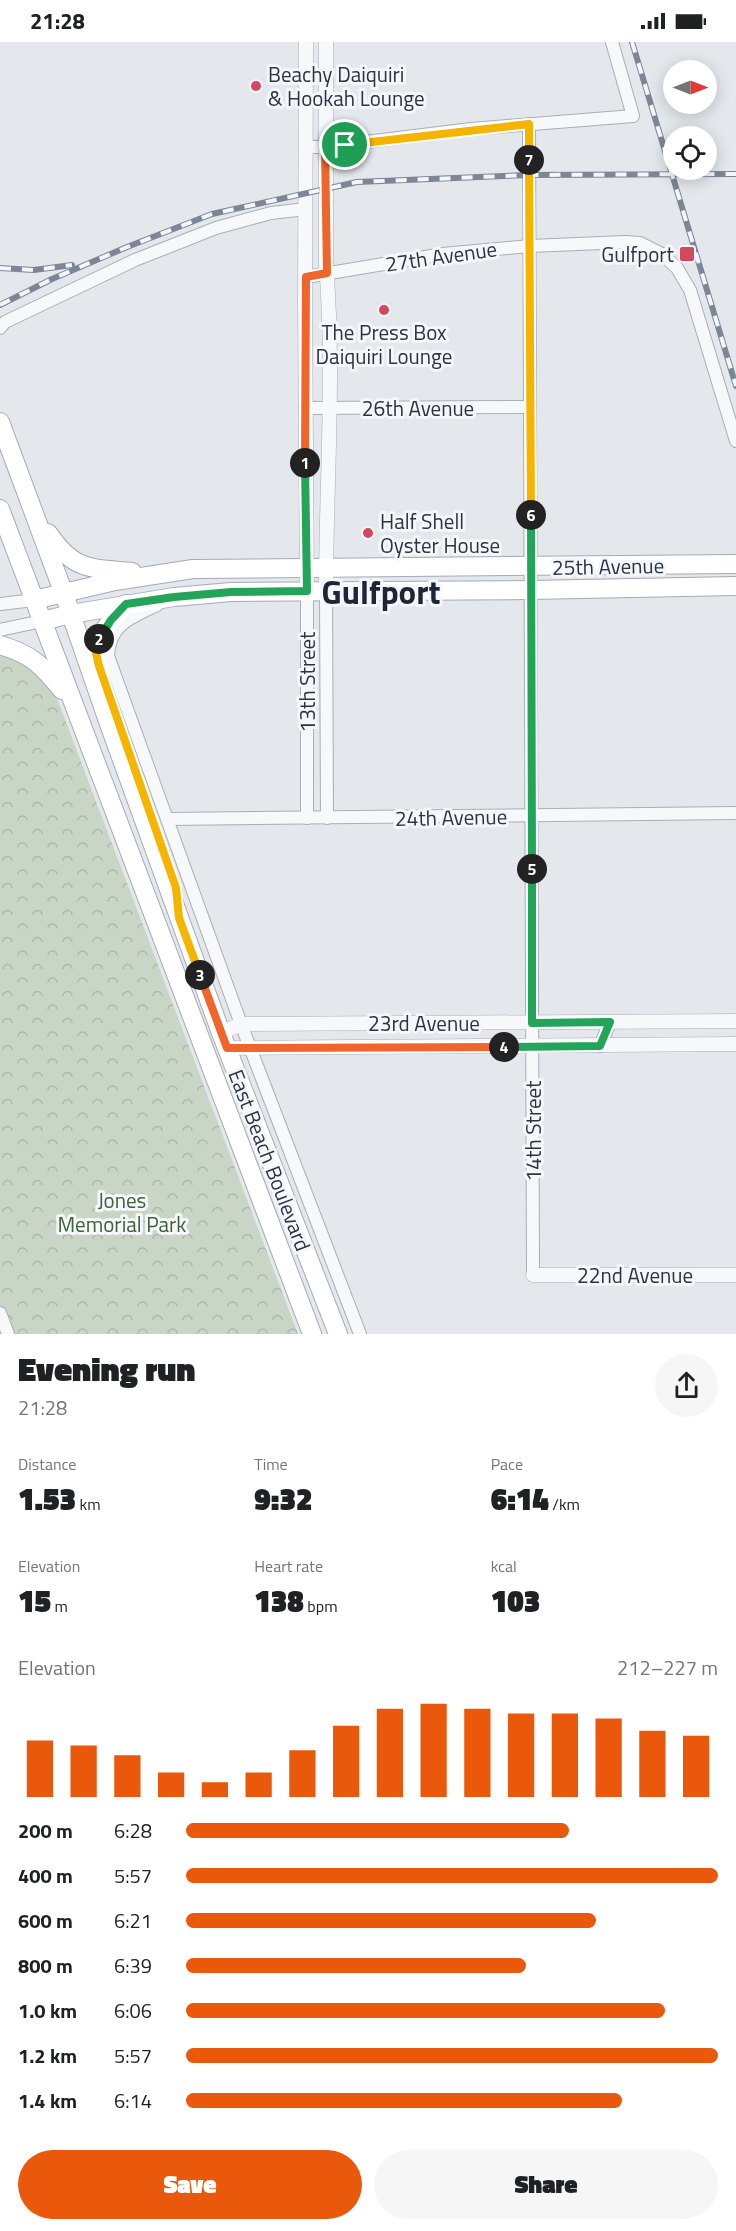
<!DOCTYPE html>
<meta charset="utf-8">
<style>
body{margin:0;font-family:"Titillium Web",sans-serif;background:#f6f6f6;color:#202124;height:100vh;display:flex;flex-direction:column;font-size:22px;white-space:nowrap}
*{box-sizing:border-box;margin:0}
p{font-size:20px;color:#757577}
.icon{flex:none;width:33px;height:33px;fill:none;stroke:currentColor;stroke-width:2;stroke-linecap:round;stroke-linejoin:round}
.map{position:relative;height:1292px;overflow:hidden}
.side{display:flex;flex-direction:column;background:#fff;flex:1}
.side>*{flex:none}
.needle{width:39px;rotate:90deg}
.controls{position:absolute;left:663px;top:18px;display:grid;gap:12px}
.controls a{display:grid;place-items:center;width:54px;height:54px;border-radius:50%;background:#fff;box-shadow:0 3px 15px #0003;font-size:30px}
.pin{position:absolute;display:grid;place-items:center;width:51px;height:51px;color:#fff;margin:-26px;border:3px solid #fff;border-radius:50%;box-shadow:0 2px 6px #0007}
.km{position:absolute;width:30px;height:30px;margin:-15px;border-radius:50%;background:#222;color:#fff;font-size:16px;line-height:30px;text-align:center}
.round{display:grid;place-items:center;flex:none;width:63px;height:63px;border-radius:32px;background:#f6f6f6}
.headline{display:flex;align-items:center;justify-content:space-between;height:102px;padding:0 18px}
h1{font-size:33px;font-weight:800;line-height:45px}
.metrics{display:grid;grid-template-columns:repeat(3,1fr);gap:9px;height:102px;padding:6px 18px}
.metrics div{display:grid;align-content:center}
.metrics b{font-size:30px;font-weight:800}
.metrics small{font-size:16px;font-weight:400}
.metrics p{font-size:16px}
.chart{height:168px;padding:12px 18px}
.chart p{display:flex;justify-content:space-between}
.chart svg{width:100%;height:108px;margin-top:6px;stroke:#ea580c;stroke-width:6}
.button{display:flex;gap:12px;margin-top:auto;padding:12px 18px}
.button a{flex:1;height:69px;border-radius:36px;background:#ea580c;color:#fff;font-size:24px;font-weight:800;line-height:69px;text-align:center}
.button a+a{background:#f6f6f6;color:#202124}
ul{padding:0 18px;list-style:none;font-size:20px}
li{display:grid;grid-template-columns:96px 72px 1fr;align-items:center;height:45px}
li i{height:15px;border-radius:8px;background:#ea580c}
.status{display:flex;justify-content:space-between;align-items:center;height:42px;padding:0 30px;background:#fff;direction:ltr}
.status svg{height:16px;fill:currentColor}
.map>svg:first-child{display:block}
.park{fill:url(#park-crowns)}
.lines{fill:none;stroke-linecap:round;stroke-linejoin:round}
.minor-casing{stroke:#a9aeb7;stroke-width:14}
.tertiary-casing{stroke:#a9aeb7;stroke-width:15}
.primary-casing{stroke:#a3abb8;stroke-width:20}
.minor{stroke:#f7f8fa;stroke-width:12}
.tertiary{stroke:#f7f8fa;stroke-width:14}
.primary{stroke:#fff;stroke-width:18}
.rail-casing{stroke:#7d8696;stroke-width:6}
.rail{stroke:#f4f6f9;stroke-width:4;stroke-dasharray:11;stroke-linecap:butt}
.split-1-casing{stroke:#fff;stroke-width:12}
.split-2-casing{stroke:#fff;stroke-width:12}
.split-3-casing{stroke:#fff;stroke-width:12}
.split-4-casing{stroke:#fff;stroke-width:12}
.split-5-casing{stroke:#fff;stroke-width:12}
.split-6-casing{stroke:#fff;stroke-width:12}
.split-7-casing{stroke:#fff;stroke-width:12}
.split-8-casing{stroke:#fff;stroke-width:12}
.split-1{stroke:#f0652b;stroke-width:8}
.split-2{stroke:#22a559;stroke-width:8}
.split-3{stroke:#f5b400;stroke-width:8}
.split-4{stroke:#f0652b;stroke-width:8}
.split-5{stroke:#22a559;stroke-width:8}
.split-6{stroke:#22a559;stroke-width:8}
.split-7{stroke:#f5b400;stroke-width:8}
.split-8{stroke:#f5b400;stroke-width:8}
.poi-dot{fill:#d1495b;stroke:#f4f6f9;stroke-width:2}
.labels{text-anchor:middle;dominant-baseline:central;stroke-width:6;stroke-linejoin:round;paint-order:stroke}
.poi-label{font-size:21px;fill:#2b3445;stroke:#f4f6f9;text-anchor:start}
.street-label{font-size:21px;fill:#2b3445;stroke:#f4f6f9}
.park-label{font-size:21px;fill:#3f6138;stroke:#f4f6f9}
.town-label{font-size:33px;font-weight:bold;fill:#1d2536;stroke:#f4f6f9}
</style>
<div class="status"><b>21:28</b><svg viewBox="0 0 49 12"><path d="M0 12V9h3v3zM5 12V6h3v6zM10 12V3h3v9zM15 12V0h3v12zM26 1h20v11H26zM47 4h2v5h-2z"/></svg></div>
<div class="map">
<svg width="736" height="1292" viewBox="0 0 736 1292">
<defs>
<pattern id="park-crowns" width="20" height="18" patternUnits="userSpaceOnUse" patternTransform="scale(1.5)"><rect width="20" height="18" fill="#c9d6c5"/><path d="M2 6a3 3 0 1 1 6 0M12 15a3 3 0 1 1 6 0" fill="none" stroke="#adb8ab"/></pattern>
</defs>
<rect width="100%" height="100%" fill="#e4e7ec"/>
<path class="park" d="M0 611C26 618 45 636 58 659L298 1292H0Z"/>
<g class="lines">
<g class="minor-casing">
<g id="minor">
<polyline points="529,82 533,1233"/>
<polyline points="306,105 325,105 471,87 633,74 612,0"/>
<polyline points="306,235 443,212 530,204 625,200 640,201 662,212 677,226 690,248 736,399"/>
<polyline points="0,286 5,280 135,218 216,186 271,171 306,167"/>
<polyline points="305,366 530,365"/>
<polyline points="307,549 307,776"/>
<polyline points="326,549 327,776"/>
<polyline points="0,562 34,558"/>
<path d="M157 563C132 575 109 582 108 614L241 982 360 1292"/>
<polyline points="0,588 42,579"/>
<polyline points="167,777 736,771"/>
<polyline points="600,1004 610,980"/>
<polyline points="0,1271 8,1292"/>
</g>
</g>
<g class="tertiary-casing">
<g id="tertiary">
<polyline points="306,0 305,259 307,549"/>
<path d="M326 0V222C335 331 326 441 326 549"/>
<polyline points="221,991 241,982 736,979"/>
<polyline points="227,1006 736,1002"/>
<polyline points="533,1233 736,1233"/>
</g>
</g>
<g class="primary-casing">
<g id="primary">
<polyline points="0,380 64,552 109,682 221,991 338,1292"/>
<polyline points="0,467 312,1292"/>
<path d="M48 491C74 529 89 526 132 530"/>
<polyline points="34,558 115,539 193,527 736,522"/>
<polyline points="42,579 71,572 174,555 231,550 531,548 736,544"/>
<path d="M0 603C31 612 42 623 62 648"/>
<path d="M101 629C89 599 107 583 126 562"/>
</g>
</g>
<use href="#minor" class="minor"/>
<use href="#tertiary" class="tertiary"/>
<use href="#primary" class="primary"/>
<g class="rail-casing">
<g id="rail">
<polyline points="632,0 736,344"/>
<polyline points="0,226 34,228 72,223"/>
<polyline points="0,263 52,237 127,205 212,172 357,140 529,133 736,132"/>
</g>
</g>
<use href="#rail" class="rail"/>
</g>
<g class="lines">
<g class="split-1-casing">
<polyline id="split-1" points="305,421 306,235 327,231 325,105 345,103"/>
</g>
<g class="split-2-casing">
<polyline id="split-2" points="99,597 111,578 126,562 174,555 231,550 307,549 305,421"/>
</g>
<g class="split-3-casing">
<polyline id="split-3" points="99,597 96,611 99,624 176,846 179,876 200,933"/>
</g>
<g class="split-4-casing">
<polyline id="split-4" points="200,933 227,1006 504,1005"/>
</g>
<g class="split-5-casing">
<polyline id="split-5" points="504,1005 600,1004 610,980 532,981 532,827"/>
</g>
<g class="split-6-casing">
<polyline id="split-6" points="531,473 532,827"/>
</g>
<g class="split-7-casing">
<polyline id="split-7" points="529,118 531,473"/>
</g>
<g class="split-8-casing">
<polyline id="split-8" points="345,103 529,82 529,118"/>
</g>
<use href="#split-1" class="split-1"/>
<use href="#split-2" class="split-2"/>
<use href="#split-3" class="split-3"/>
<use href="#split-4" class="split-4"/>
<use href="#split-5" class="split-5"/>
<use href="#split-6" class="split-6"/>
<use href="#split-7" class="split-7"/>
<use href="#split-8" class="split-8"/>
</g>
<g class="poi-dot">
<circle cx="256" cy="44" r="6"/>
<rect x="679" y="204" width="16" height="16" rx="3"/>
<circle cx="384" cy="268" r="6"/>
<circle cx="368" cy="491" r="6"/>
</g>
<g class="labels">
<g class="poi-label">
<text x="268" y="32">Beachy Daiquiri<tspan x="268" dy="24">&amp; Hookah Lounge</tspan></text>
<text x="674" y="212" text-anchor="end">Gulfport</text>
<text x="384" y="290" text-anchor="middle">The Press Box<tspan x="384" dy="24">Daiquiri Lounge</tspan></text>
<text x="380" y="479">Half Shell<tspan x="380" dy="24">Oyster House</tspan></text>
</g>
<g class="street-label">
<text transform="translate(441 214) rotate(-8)">27th Avenue</text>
<text x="418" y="366">26th Avenue</text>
<text transform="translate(608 524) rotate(-1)">25th Avenue</text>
<text transform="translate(307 640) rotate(-90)">13th Street</text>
<text transform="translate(451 775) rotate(-1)">24th Avenue</text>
<text x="424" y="981">23rd Avenue</text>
<text transform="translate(533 1089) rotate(-90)">14th Street</text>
<text transform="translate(270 1118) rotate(69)">East Beach Boulevard</text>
<text x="635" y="1233">22nd Avenue</text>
</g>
<g class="park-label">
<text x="122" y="1158">Jones<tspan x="122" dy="24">Memorial Park</tspan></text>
</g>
<g class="town-label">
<text x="381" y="550">Gulfport</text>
</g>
</g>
</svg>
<div class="controls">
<a><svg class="needle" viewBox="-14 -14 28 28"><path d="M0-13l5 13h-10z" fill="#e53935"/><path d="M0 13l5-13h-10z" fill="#757577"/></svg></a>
<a><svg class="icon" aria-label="locate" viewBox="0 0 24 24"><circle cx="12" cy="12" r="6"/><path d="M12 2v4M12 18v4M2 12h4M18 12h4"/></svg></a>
</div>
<div class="pin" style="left:345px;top:103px;background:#1e9e55"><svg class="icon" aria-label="arrive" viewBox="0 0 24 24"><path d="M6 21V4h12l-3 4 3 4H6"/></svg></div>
<b class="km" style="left:305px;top:421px">1</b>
<b class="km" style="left:99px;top:597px">2</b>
<b class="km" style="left:200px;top:933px">3</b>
<b class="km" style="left:504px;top:1005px">4</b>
<b class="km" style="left:532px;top:827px">5</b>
<b class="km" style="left:531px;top:473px">6</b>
<b class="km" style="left:529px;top:118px">7</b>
</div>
<section class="side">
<div class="headline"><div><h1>Evening run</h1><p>21:28</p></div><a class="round"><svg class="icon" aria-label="share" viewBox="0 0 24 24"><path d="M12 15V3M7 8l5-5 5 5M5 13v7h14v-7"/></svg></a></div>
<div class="metrics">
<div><p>Distance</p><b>1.53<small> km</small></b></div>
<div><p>Time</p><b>9:32</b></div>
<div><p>Pace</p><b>6:14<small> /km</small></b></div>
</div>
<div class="metrics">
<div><p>Elevation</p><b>15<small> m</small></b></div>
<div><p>Heart rate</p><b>138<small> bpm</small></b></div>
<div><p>kcal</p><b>103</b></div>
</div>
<div class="chart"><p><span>Elevation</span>212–227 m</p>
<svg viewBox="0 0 160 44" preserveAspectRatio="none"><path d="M5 44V21M15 44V23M25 44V27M35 44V34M45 44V38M55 44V34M65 44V25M75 44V15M85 44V8M95 44V6M105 44V8M115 44V10M125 44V10M135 44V12M145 44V17M155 44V19"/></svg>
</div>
<ul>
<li><b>200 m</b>6:28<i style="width:72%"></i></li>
<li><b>400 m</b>5:57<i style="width:100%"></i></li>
<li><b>600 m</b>6:21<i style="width:77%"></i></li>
<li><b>800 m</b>6:39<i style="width:64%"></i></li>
<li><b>1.0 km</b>6:06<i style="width:90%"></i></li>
<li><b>1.2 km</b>5:57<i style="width:100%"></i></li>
<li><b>1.4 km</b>6:14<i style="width:82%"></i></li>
</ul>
<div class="button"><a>Save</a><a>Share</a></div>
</section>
